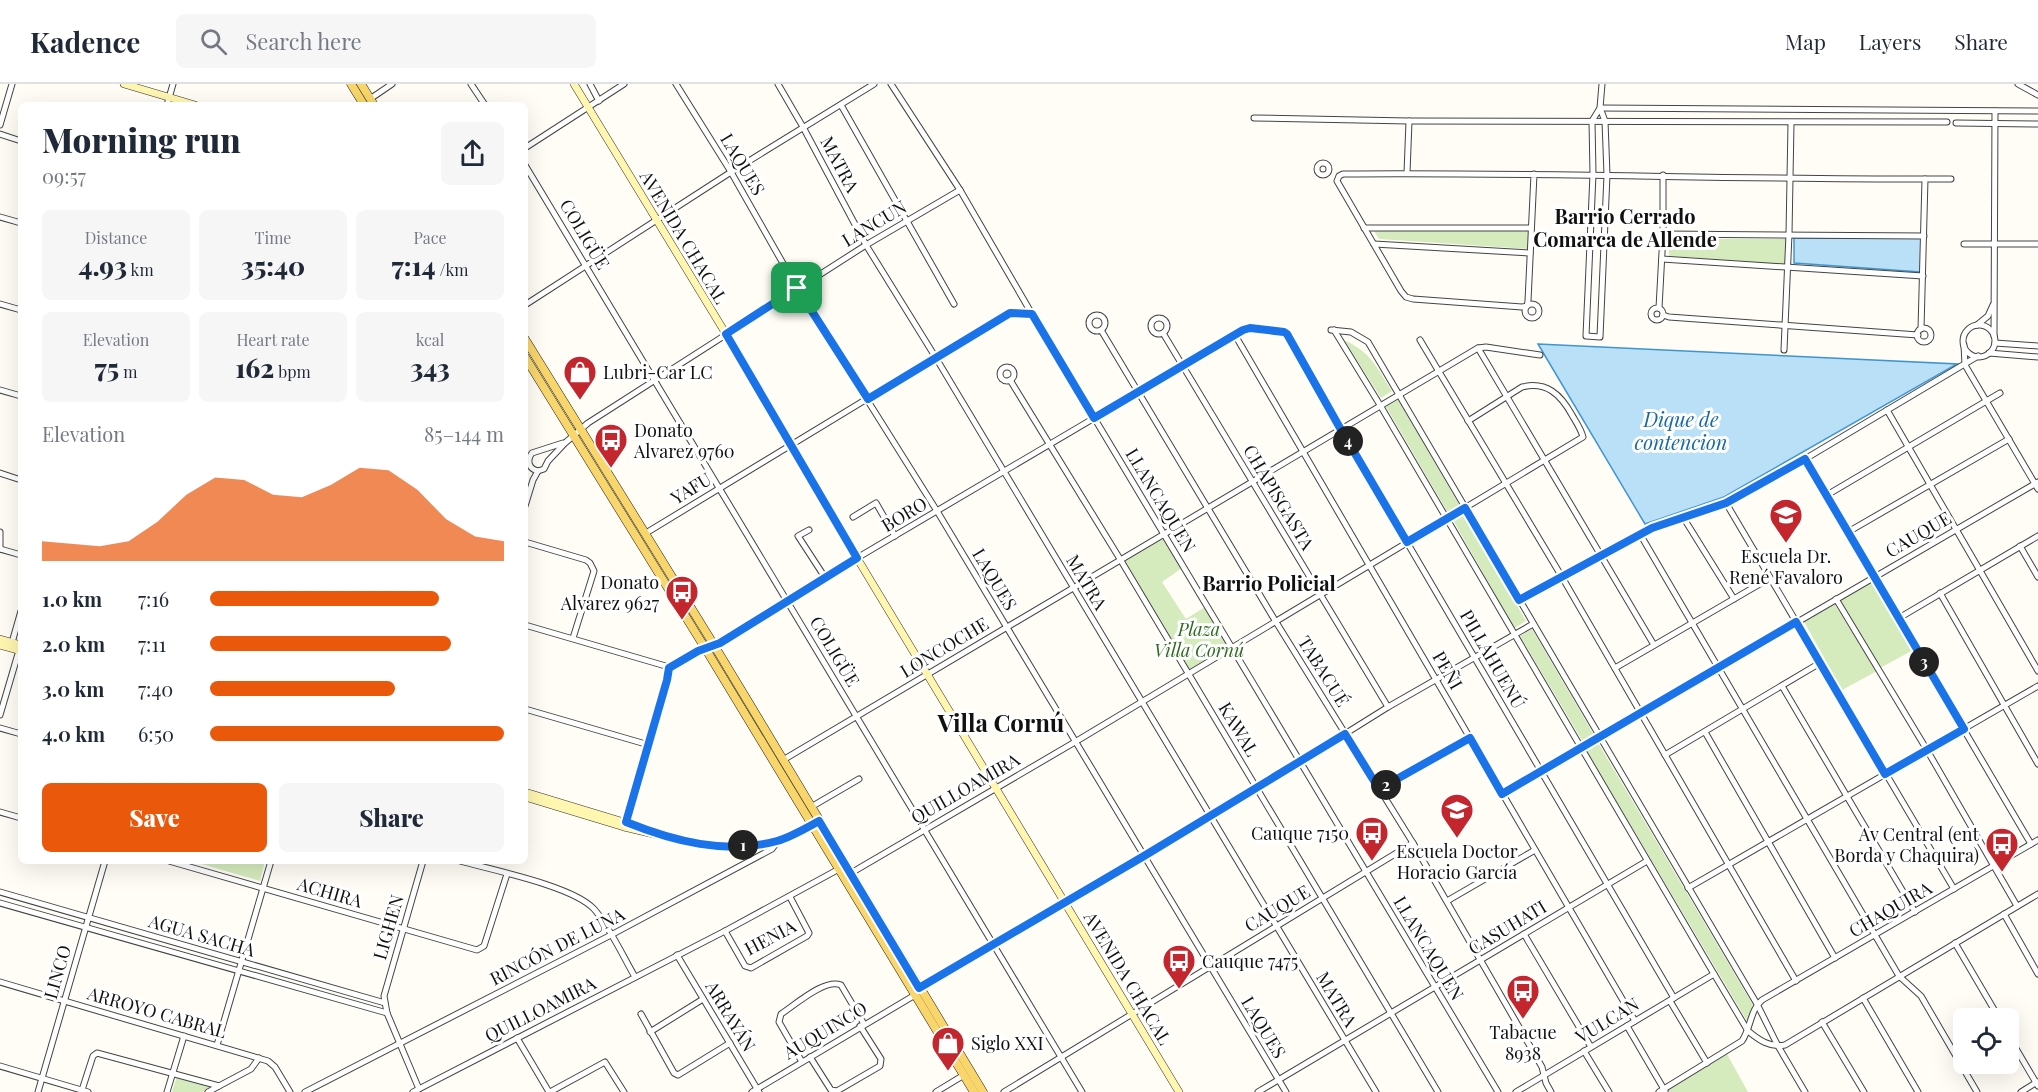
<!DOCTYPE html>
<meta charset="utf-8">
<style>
body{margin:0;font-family:"Playfair Display",serif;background:#f6f6f7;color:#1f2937;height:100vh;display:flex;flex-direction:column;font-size:22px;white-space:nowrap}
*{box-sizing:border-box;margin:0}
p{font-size:20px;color:#747a83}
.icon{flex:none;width:33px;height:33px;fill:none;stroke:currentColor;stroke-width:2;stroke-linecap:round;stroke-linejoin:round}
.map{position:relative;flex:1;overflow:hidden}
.sheet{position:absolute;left:18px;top:18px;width:510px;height:762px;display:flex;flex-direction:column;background:#fff;border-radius:9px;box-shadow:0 6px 24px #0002}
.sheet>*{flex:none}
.controls{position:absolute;left:1953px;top:924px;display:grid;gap:12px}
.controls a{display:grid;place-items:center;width:66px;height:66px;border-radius:9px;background:#fff;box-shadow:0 6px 24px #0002;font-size:30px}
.pin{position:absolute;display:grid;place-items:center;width:51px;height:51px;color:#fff;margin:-26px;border-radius:12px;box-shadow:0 3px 9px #0006}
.km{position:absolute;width:30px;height:30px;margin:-15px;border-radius:50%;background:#222;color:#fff;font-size:16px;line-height:30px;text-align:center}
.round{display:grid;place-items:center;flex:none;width:63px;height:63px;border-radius:9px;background:#f6f6f7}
.overview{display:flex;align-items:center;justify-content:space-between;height:102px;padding:0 24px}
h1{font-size:33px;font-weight:800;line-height:45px}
.stats{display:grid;grid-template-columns:repeat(3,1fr);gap:9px;height:102px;padding:6px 24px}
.stats div{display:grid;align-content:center;border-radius:9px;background:#f6f6f7;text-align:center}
.stats b{font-size:26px;font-weight:800}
.stats small{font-size:16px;font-weight:400}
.stats p{font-size:16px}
.chart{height:168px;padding:12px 24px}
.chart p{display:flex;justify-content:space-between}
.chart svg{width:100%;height:108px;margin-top:6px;fill:#ea580c;opacity:.7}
.primary-button{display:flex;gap:12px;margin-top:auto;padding:12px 24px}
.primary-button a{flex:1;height:69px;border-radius:9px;background:#ea580c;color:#fff;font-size:24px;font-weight:800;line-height:69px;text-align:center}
.primary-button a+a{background:#f6f6f7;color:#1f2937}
ul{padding:0 24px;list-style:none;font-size:20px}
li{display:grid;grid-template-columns:96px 72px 1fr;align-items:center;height:45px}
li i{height:15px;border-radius:8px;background:#ea580c}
header{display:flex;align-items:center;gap:36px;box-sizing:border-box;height:84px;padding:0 30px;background:#fff;border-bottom:2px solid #e0e1e3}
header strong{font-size:28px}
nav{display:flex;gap:33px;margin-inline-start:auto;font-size:21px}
.search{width:420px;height:54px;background:#f6f6f7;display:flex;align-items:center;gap:15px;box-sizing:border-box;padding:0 21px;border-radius:9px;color:#747a83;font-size:22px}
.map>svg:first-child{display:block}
.green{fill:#d5ebbd}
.water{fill:#b9e0f7;stroke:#3f96cf;stroke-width:1.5}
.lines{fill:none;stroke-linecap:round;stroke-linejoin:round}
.street-casing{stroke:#444;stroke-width:7}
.secondary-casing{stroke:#333;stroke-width:8}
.primary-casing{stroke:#222;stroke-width:9}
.street{stroke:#fff;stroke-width:5}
.secondary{stroke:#fff6b0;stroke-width:7}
.primary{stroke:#f9d66b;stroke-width:8}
.route-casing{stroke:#fff;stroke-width:12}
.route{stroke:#1a73e8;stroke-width:8}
.labels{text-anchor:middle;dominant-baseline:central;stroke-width:6;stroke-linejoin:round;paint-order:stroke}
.street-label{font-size:18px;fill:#111;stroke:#fff}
.poi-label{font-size:18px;fill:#111;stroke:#fff;text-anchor:start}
.park-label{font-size:18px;font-style:italic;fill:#2f6b1f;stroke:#fff}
.neighbourhood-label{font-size:20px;font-weight:bold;fill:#111;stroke:#fff}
.water-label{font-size:20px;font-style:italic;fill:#1768a6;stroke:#fff}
.district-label{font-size:24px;font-weight:bold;fill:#111;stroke:#fff}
</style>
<header>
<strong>Kadence</strong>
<div class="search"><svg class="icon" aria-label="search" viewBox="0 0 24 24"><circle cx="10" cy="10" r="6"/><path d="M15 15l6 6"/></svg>Search here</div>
<nav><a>Map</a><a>Layers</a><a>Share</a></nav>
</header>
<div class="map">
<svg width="2038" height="1008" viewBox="0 0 2038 1008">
<rect width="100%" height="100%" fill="#fffdf5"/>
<g class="green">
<polygon points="1374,147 1529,147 1529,165 1379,155"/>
<polygon points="1669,155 1787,155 1785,180 1669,172"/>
<path d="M1344 256C1371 268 1377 284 1392 307L1381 314Z"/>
<polygon points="1397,314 1460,422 1448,429 1385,321"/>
<polygon points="1464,430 1526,537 1514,544 1453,436"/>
<polygon points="1163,453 1182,484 1162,498 1186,535 1205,523 1229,563 1189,586 1123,476"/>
<polygon points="1874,496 1915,565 1880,584 1839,516"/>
<polygon points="1833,518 1877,587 1842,606 1803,536"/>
<polygon points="1532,545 1594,651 1583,658 1520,552"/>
<polygon points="1597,657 1753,921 1747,937 1585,664"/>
<polygon points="191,777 265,777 260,797"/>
<polygon points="1727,970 1748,1008 1669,1008 1668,1005"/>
<polygon points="177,992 212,1002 202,1008 172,1008"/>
</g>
<g class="water">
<polygon points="1794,154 1921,154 1921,188 1794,179"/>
<polygon points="1538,260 1957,280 1724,413 1645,440"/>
</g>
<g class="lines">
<g class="street-casing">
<g id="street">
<polyline points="471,0 485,21"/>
<polyline points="590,0 599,17"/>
<polyline points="676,0 731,88 797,204 937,427 1286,1008"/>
<polyline points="778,0 803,43 866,161 936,274 1376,1008"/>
<polyline points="891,0 960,106 1032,230 1498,1008"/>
<polyline points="2018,0 2038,11"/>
<polyline points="370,15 392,0"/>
<polyline points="167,21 173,0"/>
<polyline points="841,21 954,220"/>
<polyline points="1600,24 1605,37 1607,91 1600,253 1586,252 1593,90 1592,37 1600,24 1602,0"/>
<polyline points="1600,24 2038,27"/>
<polyline points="1254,34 1409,37 1947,38"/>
<polyline points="1956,39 2038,40"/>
<polyline points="0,41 12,0"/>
<polyline points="0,50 21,57"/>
<polyline points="525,64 624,0"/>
<circle cx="1323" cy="85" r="6"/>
<polyline points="525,81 1082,1008"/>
<polyline points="1407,89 1409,37"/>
<path d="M1534 90 1528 217 1527 222 1522 223 1413 215 1406 213 1401 207 1337 97 1339 92 1343 90C1546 88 1749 96 1951 95"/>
<polyline points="0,133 21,139"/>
<polyline points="1364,144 1531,144"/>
<polyline points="1663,150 1924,152"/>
<polyline points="1374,160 1530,169"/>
<polyline points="1964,160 2038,160"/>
<polyline points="1662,175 1923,192"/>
<polyline points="0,220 21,226"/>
<circle cx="1532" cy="227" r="7"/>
<polyline points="525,221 731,88 874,0"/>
<polyline points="1659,224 1663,150 1663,91"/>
<circle cx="1657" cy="230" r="6"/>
<polyline points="1663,231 1669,233 1918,251"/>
<circle cx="1097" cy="239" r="8"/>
<circle cx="1159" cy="242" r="8"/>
<polyline points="1977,241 1988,232 1993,221"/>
<circle cx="1979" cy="257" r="16"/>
<circle cx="1924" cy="251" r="7"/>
<polyline points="1921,245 1925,95"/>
<polyline points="1101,246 1276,538 1413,759 1542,983 1546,999 1551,1008"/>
<polyline points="1331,246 1351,248 1368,258 1757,920 1778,962 1805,1008"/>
<path d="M1334 246 1380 321 1714 890 1748 947C1759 956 1770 964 1785 961L2038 810"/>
<polyline points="1163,249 1388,623"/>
<polyline points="1235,251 1635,937"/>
<polyline points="1994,252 1995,27"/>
<polyline points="1420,256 1562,493 1796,897"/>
<polyline points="1995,259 2038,262"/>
<polyline points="1964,261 1965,281 2038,405"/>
<polyline points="1478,264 1654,561"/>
<polyline points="1784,266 1789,150 1791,39"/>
<polyline points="1989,269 2038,273"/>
<circle cx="1007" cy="290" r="7"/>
<polyline points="1010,296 1120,475 1438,1008"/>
<polyline points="0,306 21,312"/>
<polyline points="1887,326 2038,587"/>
<polyline points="1805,375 2031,760"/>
<polyline points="538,387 544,385 548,377 565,359 588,339 866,161 960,106"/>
<path d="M538 387C529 385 526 377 532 369L563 359"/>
<polyline points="0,389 21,396"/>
<polyline points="1827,411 2000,309"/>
<polyline points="1726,419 1954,805"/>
<polyline points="525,422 533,396 538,387"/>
<polyline points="853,433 876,419 895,452"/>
<polyline points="1683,433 1734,515"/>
<polyline points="809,446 798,452 826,495"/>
<polyline points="0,448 0,465"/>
<polyline points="1848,448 2009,355"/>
<polyline points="646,449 1005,231 1015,229 1032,230"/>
<polyline points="1640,450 1899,892 1921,912 1977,1008"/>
<polyline points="525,458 586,476 590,479 594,487 573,554"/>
<polyline points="2020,462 2038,493"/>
<polyline points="0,465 21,471"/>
<polyline points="1940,509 2038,680"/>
<polyline points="1836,515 1927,666 2017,822"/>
<polyline points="1519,516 1652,444 1726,419 1805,375 1978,272"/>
<polyline points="1899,534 2038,452"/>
<polyline points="525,541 669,583 698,567 720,559 857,474 1235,251 1250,244 1285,248 1287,250 1340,344 1674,914"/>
<polyline points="11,562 21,527"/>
<polyline points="1615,584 1770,494"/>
<polyline points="1782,602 1915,828"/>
<polyline points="525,625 649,661"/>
<polyline points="0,631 20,563"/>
<polyline points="0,644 21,650"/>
<polyline points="1705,648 1835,874"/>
<polyline points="1665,671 1820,579"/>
<polyline points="783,676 1478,264 1486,263 1540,271"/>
<polyline points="1379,705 1470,654"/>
<polyline points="1502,710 2038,398"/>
<polyline points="811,723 859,695"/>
<polyline points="0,728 21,734"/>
<polyline points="625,741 649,661 669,583"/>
<polyline points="169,777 477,866 484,862 507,790"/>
<path d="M460 777C492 786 573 802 594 825 608 840 624 874 635 893"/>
<path d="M851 789 1075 658 1583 353C1581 345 1576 338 1572 331 1561 311 1547 297 1522 303L1468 337"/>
<polyline points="1688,804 2038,602"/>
<polyline points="0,808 385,919"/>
<polyline points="1447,817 1535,766"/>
<polyline points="0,819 387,929"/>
<polyline points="2004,830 2038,890"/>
<polyline points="725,847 745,882 751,884 807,852 809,849 790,813"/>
<polyline points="1524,850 1591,963"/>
<polyline points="1955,859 1999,934"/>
<polyline points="677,871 759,1008"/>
<polyline points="0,898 268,977 275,983 290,1008"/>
<polyline points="919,904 1300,678 1388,623 1533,540"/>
<polyline points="1863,914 1918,1008"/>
<polyline points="1670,917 1707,979"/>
<polyline points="641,930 674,989 678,991 730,959"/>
<polyline points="1822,938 1864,1008"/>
<polyline points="1627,942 1665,1007"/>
<polyline points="650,948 703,915"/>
<polyline points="2008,951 2038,1002"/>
<polyline points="517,954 549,1008"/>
<polyline points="217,961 271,777"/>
<polyline points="1584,967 1609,1008"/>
<polyline points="810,973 831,1006 837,1007 880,982 881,975 860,942"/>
<path d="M802 978 779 938 781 930C795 921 825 894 841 901L864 940"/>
<polyline points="0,982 88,1008"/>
<polyline points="419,1005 387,929 384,912 423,777"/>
<polyline points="82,1006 93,972 97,969 219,1002 251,985 259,974"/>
<polyline points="38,1008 105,777"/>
<polyline points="167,1008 184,952"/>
<polyline points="208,1008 219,1002"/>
<polyline points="305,1008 611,851 772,765 778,757"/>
<polyline points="413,1008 725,847 839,785"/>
<polyline points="550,1008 605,978 624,1008"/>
<polyline points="752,1008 915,911"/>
<polyline points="936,1008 964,991"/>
<polyline points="1004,1008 1413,759"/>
<polyline points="1258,1008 1647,777"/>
<polyline points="1516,1008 1714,890"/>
<path d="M1659 1008 1742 957C1751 944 1750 926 1762 916L2038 756"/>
<polyline points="2021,1008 2037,998"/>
</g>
</g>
<g class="secondary-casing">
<g id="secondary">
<polyline points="124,0 195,21"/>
<polyline points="574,0 726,250 857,474 1179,1008"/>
<polyline points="0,555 21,561"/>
<polyline points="0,561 21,567"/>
<polyline points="525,708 637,742"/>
<polyline points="525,713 624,743 697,760 712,762 755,760 778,757 815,739"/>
</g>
</g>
<g class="primary-casing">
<g id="primary">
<polyline points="351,0 364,21"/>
<polyline points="361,0 374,21"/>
<polyline points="525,255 714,561 983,1008"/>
<polyline points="525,273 705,564 974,1008"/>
</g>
</g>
<use href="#street" class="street"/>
<use href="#secondary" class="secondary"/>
<use href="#primary" class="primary"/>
</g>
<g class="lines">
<g class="route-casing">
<path id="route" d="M797 204 868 315 1010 229 1032 230 1094 334 1243 246 1250 244 1284 248 1287 250 1340 344 1407 458 1465 424 1519 516 1652 444 1726 419 1805 375 1964 645 1885 690 1796 538 1502 710 1470 654 1379 705 1345 650 1144 772 919 904 819 737C806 744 791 753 777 757 726 771 673 757 626 738L667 596 669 584 698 567 720 559 857 474 726 250Z"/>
</g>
<use href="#route" class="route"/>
</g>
<defs>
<g id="shop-pin" transform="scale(1.725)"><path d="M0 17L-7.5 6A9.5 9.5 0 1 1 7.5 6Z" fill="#c4262e" stroke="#fff"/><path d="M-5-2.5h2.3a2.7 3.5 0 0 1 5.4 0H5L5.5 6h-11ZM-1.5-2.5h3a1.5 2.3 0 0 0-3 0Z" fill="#fff"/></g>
<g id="bus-pin" transform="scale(1.725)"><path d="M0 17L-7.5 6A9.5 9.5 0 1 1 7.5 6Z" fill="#c4262e" stroke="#fff"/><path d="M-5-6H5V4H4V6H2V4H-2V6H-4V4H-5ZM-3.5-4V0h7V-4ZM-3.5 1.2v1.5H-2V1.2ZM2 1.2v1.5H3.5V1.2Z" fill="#fff"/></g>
<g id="school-pin" transform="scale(1.725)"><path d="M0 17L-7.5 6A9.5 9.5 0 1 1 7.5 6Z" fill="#c4262e" stroke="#fff"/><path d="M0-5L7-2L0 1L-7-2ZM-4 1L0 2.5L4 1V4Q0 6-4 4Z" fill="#fff"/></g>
</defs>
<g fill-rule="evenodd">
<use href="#shop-pin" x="580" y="288"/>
<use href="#bus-pin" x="611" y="356"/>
<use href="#school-pin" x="1786" y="431"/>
<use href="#bus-pin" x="682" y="508"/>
<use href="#school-pin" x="1457" y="726"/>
<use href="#bus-pin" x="1372" y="749"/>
<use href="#bus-pin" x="2002" y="760"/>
<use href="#bus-pin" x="1179" y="877"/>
<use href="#bus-pin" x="1523" y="907"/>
<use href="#shop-pin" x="948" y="959"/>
</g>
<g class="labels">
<g class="street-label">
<text transform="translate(743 80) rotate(59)">LAQUES</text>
<text transform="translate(840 80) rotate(62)">MATRA</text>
<text transform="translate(874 139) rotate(-31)">LANCUN</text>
<text transform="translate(585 150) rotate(59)">COLIGÜE</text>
<text transform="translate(684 153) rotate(59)">AVENIDA CHACAL</text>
<text transform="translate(691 404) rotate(-31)">YAFU</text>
<text transform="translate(1279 413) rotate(59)">CHAPISGASTA</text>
<text transform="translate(1161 416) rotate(59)">LLANCAQUEN</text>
<text transform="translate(904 430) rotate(-31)">BORO</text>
<text transform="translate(1918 450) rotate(-30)">CAUQUE</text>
<text transform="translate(995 495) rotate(59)">LAQUES</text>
<text transform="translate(1087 498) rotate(59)">MATRA</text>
<text transform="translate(944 563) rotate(-31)">LONCOCHE</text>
<text transform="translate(835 567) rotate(59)">COLIGÜE</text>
<text transform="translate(1493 575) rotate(60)">PILLAHUENÚ</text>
<text transform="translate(1448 586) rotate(60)">PEÑI</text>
<text transform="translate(1324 587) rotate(58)">TABACUÉ</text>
<text transform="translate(1239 645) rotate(59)">KAWAL</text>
<text transform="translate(965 704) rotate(-30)">QUILLOAMIRA</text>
<text transform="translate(330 808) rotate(16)">ACHIRA</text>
<text transform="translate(1277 824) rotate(-31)">CAUQUE</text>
<text transform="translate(1890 825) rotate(-30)">CHAQUIRA</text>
<text transform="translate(388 843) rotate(-74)">LIGHEN</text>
<text transform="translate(1507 843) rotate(-31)">CASUHATI</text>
<text transform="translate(202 851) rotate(16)">AGUA SACHA</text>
<text transform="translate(770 853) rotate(-28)">HENIA</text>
<text transform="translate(557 862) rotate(-27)">RINCÓN DE LUNA</text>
<text transform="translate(1429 864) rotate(59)">LLANCAQUEN</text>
<text transform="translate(57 888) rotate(-74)">LINCO</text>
<text transform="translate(1128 894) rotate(59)">AVENIDA CHACAL</text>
<text transform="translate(1337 915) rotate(59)">MATRA</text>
<text transform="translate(540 925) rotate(-27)">QUILLOAMIRA</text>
<text transform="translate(157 928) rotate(16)">ARROYO CABRAL</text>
<text transform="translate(731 932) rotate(59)">ARRAYÁN</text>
<text transform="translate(1607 936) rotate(-31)">VULCAN</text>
<text transform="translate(1264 943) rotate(59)">LAQUES</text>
<text transform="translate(825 946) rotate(-31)">AUQUINCO</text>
</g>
<g class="poi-label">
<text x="603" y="288">Lubri-Car LC</text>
<text x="634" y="346">Donato<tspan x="634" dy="21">Alvarez 9760</tspan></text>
<text x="1786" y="472" text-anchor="middle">Escuela Dr.<tspan x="1786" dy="21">René Favaloro</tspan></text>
<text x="659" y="498" text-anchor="end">Donato<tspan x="659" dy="21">Alvarez 9627</tspan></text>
<text x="1349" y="749" text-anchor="end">Cauque 7150</text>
<text x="1979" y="750" text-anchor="end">Av Central (ent<tspan x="1979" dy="21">Borda y Chaquira)</tspan></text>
<text x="1457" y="767" text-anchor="middle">Escuela Doctor<tspan x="1457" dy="21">Horacio García</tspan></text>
<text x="1202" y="877">Cauque 7475</text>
<text x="1523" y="948" text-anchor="middle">Tabacue<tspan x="1523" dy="21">8938</tspan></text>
<text x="971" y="959">Siglo XXI</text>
</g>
<g class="park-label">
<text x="1199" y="545">Plaza<tspan x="1199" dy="21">Villa Cornú</tspan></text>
</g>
<g class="neighbourhood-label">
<text x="1625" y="131">Barrio Cerrado<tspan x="1625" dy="23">Comarca de Allende</tspan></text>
<text x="1269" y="498">Barrio Policial</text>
</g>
<g class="water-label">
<text x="1681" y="334">Dique de<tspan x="1681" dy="23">contencion</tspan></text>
</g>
<g class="district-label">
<text x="1001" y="638">Villa Cornú</text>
</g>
</g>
</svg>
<div class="controls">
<a><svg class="icon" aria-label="locate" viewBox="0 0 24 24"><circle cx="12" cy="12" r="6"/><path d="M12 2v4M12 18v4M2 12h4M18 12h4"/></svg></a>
</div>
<div class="pin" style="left:797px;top:204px;background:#1e9e55"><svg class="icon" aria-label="arrive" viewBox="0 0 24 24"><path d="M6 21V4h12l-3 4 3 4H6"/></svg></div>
<b class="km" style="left:743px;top:761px">1</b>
<b class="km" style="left:1386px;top:701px">2</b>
<b class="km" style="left:1924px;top:578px">3</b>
<b class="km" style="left:1348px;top:357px">4</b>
<section class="sheet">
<div class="overview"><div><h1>Morning run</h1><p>09:57</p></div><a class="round"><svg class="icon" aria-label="share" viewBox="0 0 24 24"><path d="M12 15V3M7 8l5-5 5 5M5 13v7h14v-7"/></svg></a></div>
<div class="stats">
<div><p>Distance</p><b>4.93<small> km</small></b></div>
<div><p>Time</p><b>35:40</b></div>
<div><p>Pace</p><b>7:14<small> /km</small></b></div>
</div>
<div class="stats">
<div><p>Elevation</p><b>75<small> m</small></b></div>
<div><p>Heart rate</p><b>162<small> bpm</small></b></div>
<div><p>kcal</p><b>343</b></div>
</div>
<div class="chart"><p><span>Elevation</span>85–144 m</p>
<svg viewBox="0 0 160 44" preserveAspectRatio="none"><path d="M0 44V36L10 37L20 38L30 36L40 28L50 17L60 10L70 11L80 17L90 18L100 13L110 6L120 7L130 15L140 27L150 34L160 36V44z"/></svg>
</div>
<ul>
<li><b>1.0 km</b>7:16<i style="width:78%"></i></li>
<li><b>2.0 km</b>7:11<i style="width:82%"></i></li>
<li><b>3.0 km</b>7:40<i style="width:63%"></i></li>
<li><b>4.0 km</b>6:50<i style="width:100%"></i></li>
</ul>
<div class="primary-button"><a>Save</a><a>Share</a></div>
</section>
</div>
